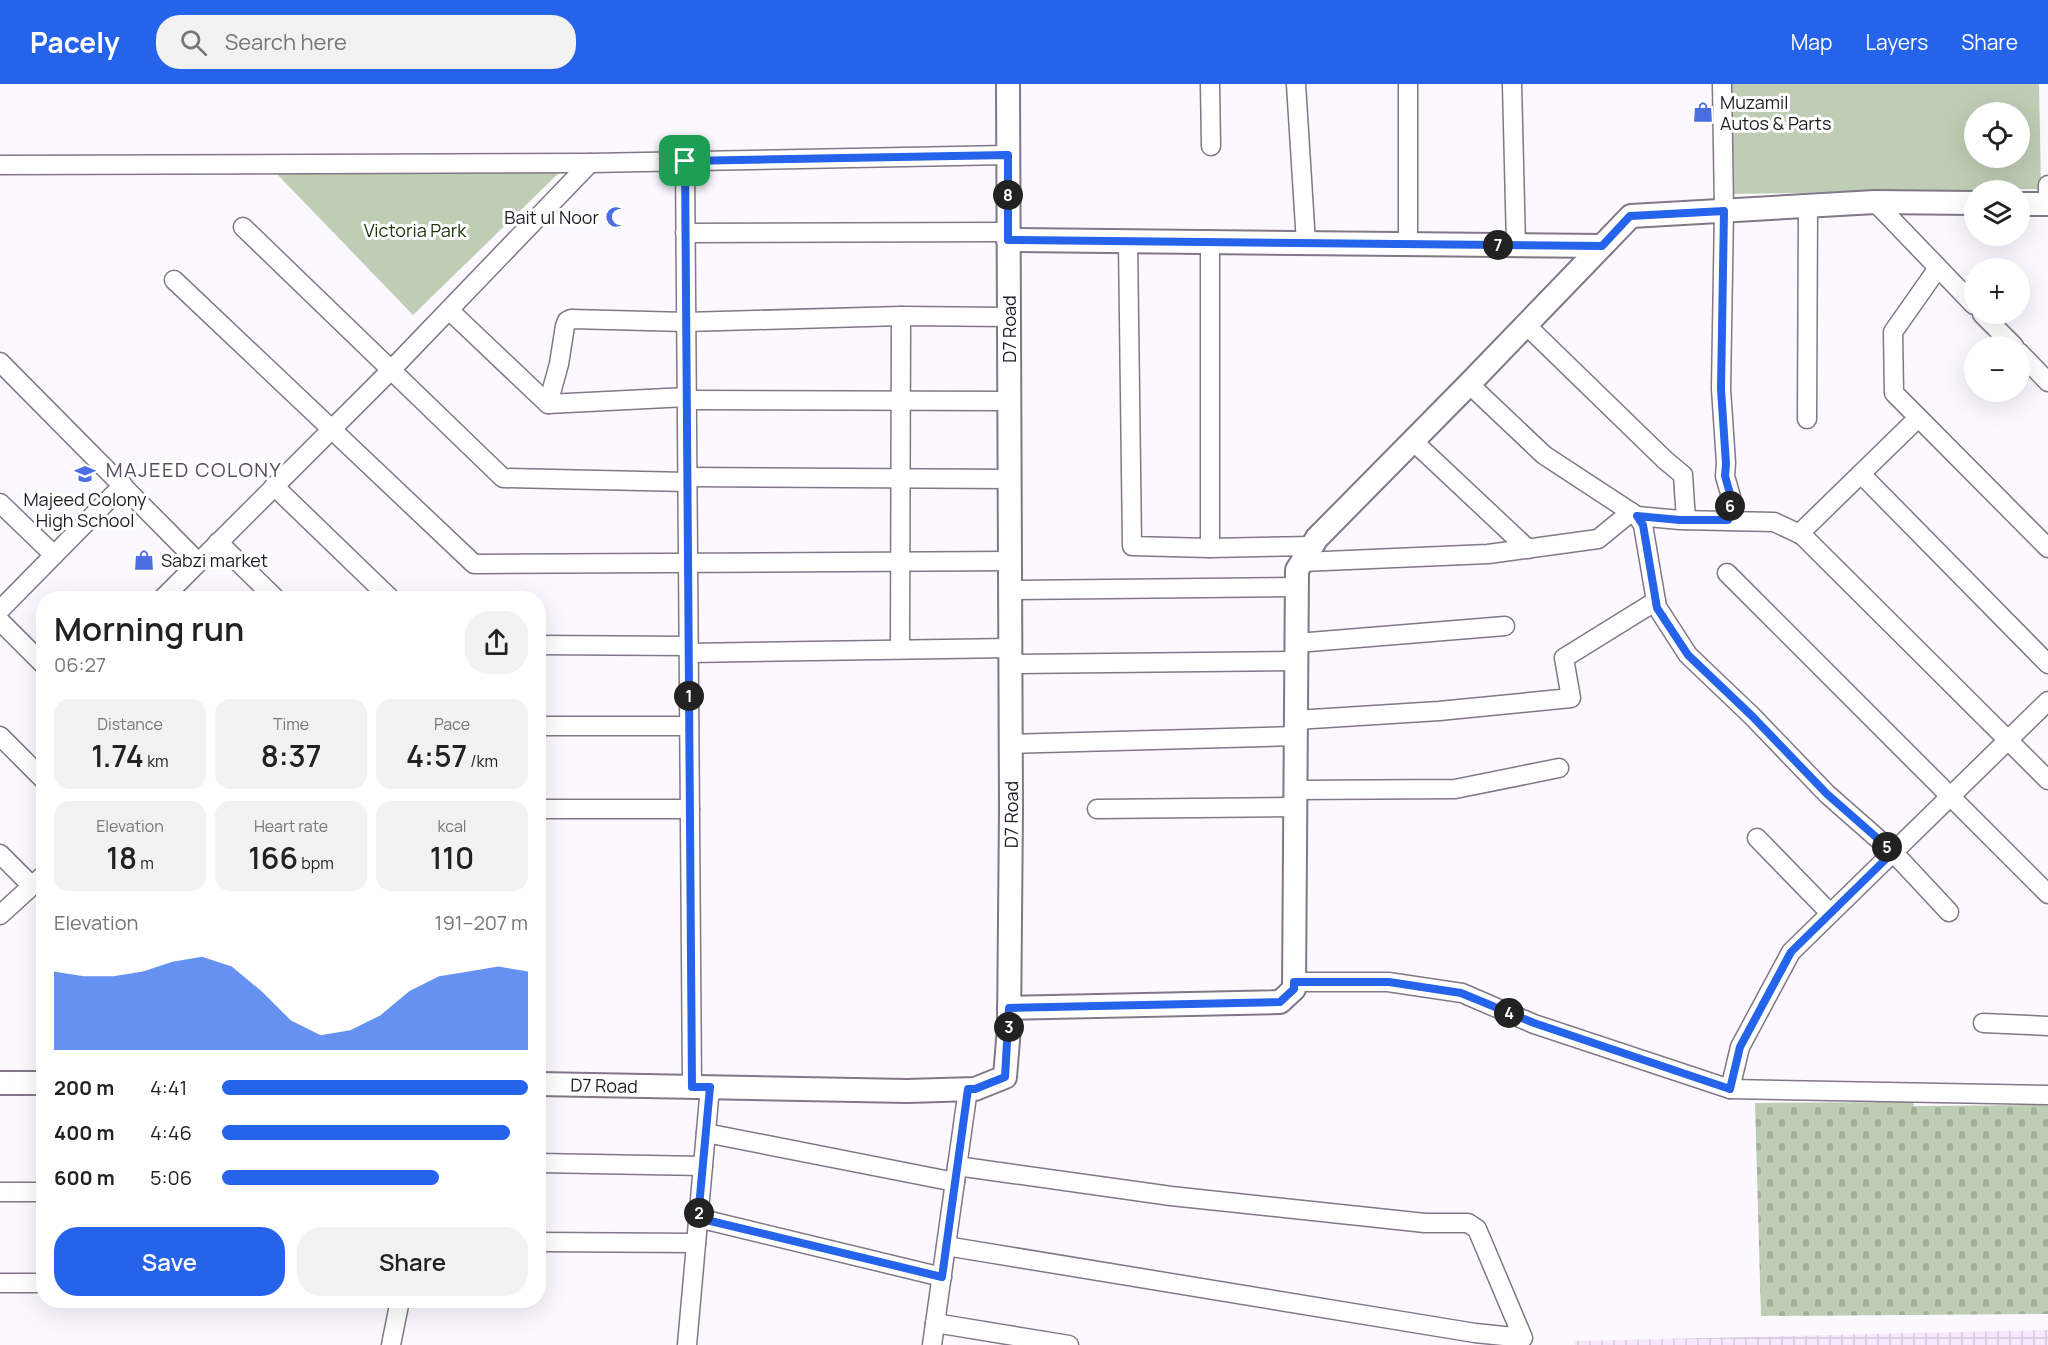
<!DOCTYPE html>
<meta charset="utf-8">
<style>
body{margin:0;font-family:Manrope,sans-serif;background:#f2f2f2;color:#222;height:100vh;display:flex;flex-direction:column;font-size:22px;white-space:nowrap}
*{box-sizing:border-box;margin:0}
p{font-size:20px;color:#767676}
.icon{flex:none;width:33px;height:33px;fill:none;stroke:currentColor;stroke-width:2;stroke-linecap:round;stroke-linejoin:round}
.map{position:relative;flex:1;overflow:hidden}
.panel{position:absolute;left:36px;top:507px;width:510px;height:717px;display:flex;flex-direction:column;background:#fff;border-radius:24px;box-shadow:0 6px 24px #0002}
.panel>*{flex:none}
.fabs{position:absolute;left:1964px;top:18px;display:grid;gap:12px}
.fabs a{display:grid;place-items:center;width:66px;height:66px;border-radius:50%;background:#fff;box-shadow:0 6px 24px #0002;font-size:30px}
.pin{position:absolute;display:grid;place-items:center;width:51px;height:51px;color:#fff;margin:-26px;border-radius:12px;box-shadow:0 3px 9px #0006}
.km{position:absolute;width:30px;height:30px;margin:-15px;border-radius:50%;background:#222;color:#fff;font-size:16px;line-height:30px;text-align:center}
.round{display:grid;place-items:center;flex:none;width:63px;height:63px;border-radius:24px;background:#f2f2f2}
.overview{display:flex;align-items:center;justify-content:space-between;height:102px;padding:0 18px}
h1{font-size:33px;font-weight:600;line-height:45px}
.stats{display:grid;grid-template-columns:repeat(3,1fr);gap:9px;height:102px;padding:6px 18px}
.stats div{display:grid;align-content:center;border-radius:15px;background:#f2f2f2;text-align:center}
.stats b{font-size:30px;font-weight:600}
.stats small{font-size:16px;font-weight:400}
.stats p{font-size:16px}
.chart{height:168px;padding:12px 18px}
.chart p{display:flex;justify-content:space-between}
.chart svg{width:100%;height:108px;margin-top:6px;fill:#2563eb;opacity:.7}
.button{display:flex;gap:12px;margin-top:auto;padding:12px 18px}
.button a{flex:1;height:69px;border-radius:24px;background:#2563eb;color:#fff;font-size:24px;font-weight:600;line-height:69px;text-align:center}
.button a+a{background:#f2f2f2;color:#222}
ul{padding:0 18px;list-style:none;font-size:20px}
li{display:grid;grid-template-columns:96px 72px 1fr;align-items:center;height:45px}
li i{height:15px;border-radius:8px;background:#2563eb}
header{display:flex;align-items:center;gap:36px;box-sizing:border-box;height:84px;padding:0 30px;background:#2563eb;color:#fff}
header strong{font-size:28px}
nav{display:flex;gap:33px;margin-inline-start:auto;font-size:21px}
.search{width:420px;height:54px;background:#f2f2f2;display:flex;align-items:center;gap:15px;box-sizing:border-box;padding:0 21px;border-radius:24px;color:#767676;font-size:22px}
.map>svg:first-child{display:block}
.industrial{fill:url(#industrial-grid)}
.cemetery{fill:url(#cemetery-stones)}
.park{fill:#bfcdb5;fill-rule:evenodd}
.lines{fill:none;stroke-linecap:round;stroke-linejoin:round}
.minor-casing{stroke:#817787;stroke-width:21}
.tertiary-casing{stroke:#817787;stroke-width:26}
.minor{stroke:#fff;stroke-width:18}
.tertiary{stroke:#fff;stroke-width:22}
.route-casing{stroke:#fff;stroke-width:12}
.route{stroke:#2563eb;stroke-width:8}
.labels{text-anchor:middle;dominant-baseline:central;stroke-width:6;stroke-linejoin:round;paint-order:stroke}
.poi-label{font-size:18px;fill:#201c23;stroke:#fff;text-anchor:start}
.park-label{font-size:18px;fill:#21360c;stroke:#fff}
.street-label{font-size:18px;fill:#201c23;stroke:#fff}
.neighbourhood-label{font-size:20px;letter-spacing:1.5px;fill:#564c5c;stroke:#fff}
</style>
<header>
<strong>Pacely</strong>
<div class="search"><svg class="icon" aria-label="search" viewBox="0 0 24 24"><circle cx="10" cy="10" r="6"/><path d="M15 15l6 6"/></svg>Search here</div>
<nav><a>Map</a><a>Layers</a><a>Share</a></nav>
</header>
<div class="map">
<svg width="2048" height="1261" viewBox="0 0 2048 1261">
<defs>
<pattern id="industrial-grid" width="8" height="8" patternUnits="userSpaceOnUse" patternTransform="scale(1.5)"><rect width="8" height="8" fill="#f6e9fd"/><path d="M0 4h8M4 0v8" fill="none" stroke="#d3c7d9"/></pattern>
<pattern id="cemetery-stones" width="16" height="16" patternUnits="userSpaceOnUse" patternTransform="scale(1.5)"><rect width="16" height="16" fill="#bfcdb5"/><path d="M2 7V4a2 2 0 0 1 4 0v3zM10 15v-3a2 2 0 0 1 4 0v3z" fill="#a4af9b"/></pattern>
</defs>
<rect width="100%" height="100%" fill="#fcf8ff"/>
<polygon class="industrial" points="2048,1246 2048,1261 1575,1261 1574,1257"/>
<polygon class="cemetery" points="1913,1018 1914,1022 2048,1021 2048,1230 1761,1232 1755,1019"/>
<g class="park">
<path d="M1724 0H2039L2041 105 1726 110ZM1974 28H2019V74H1974Z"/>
<polygon points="562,86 413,231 274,87"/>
</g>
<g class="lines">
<g class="minor-casing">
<g id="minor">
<polyline points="1210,0 1211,62"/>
<polyline points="1296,0 1306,159"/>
<polyline points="1408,0 1408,160"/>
<polyline points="1512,0 1516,161"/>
<polyline points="1722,0 1724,127 1721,305 1726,379 1725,392 1731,413 1728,436"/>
<polyline points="685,77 692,1003"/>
<polyline points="0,81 590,79 1008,71"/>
<polyline points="1875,118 1974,221"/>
<polyline points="2048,120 2048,101"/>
<polyline points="243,143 503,394 687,398"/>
<polyline points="685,149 1008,148"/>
<polyline points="1128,157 1132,462 1210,464"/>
<polyline points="1210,158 1210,464 1312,462"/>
<polyline points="1938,184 1893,248 1894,309 2048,464"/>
<polyline points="174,196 474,480 1010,477"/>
<polyline points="449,226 548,320 687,313"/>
<polyline points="1982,230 2014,262"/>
<polyline points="1526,241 1665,376 1683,391 1686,436"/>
<polyline points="2019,268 2048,298"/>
<polyline points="0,278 198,478"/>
<polyline points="1469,300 1544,371 1637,432 1643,441 1657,523 1688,571 1752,632 1827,710 1893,768 1949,828"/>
<polyline points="687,316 1009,317"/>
<polyline points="548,320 559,280 565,242 567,237 571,235 686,238 901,232 1009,233"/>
<polyline points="1807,335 1808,122"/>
<polyline points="1413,357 1528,465"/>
<polyline points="1861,390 2048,580"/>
<polyline points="687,393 1010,395"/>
<polyline points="274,402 390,514"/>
<polyline points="0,419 54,471"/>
<polyline points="1637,432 1680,436 1774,438 1802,451 2048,696"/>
<polyline points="1799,450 1918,334"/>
<polyline points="218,458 275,514"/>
<polyline points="1302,478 1488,470 1598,455 1631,428"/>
<polyline points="1727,489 2048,810"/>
<polyline points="1011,506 1297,503"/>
<polyline points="163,514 391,286 590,79"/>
<polyline points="0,526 123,401"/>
<polyline points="0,537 44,581"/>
<polyline points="1297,559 1505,542"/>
<polyline points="538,561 689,562"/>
<polyline points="900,565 901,232"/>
<polyline points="689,569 1011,564"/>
<polyline points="1011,580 1297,577"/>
<polyline points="1296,636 1439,627 1571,614 1564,574 1656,517"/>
<polyline points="538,642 689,642"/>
<polyline points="0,652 44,696"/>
<polyline points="1010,660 1296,652"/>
<polyline points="1295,706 1455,705 1559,684"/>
<polyline points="538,725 690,725"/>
<polyline points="1097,725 1295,723"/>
<polyline points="1757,754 1830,829"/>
<polyline points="0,770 32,802"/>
<polyline points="0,831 44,791"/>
<polyline points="1294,898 1388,898 1462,909 1534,940 1730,1005 2048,1011"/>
<polyline points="1983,939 2048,942"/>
<polyline points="1730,1005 1740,963 1791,868 2048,617"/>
<polyline points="706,1049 955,1098"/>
<polyline points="538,1079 703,1082"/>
<polyline points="0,1108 44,1108"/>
<polyline points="698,1134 942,1193"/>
<polyline points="538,1158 696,1159"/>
<polyline points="946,1162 1475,1249 1523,1254 1477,1145 1468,1139 1425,1139 1171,1112 957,1082"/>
<polyline points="0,1199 44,1199"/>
<polyline points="935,1239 1069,1261"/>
<polyline points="391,1261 400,1216"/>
<polyline points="687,1261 710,1003"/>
<polyline points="932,1261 968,1005"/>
</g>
</g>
<g class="tertiary-casing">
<g id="tertiary">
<polyline points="2019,120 2048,120"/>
<polyline points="1008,156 1602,162"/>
<polyline points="1009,924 1280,918 1294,905 1297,486 1317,454 1469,300 1631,132 1875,118 1974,119"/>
<polyline points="0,999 44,999"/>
<path id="s1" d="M538 1000 907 1007 975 1005 1005 993 1009 944 1011 725 1008 0"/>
</g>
</g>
<use href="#minor" class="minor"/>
<use href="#tertiary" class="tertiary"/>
</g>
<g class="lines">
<g class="route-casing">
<polygon id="route" points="1008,71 1008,156 1602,162 1630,132 1724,127 1721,305 1726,380 1725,392 1731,413 1728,436 1680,436 1637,432 1643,441 1657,524 1688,571 1752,632 1827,710 1893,768 1791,868 1740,963 1730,1005 1534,939 1461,909 1389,898 1294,898 1294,905 1280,918 1009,924 1005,993 975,1005 968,1005 942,1193 698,1134 710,1003 692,1003 685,77"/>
</g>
<use href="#route" class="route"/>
</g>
<defs>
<g id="shop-bare" transform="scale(1.62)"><path d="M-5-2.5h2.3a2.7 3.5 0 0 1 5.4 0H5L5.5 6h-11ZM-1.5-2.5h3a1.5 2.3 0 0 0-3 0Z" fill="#4b6ee1" stroke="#fff" stroke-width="2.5" paint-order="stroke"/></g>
<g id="mosque-bare" transform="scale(1.62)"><path d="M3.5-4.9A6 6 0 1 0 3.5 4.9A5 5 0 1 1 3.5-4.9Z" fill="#4b6ee1" stroke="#fff" stroke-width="2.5" paint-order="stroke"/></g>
<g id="school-bare" transform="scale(1.62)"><path d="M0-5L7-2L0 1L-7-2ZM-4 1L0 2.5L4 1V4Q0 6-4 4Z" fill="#4b6ee1" stroke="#fff" stroke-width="2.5" paint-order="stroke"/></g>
</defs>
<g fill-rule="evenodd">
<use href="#shop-bare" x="1703" y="28"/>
<use href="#mosque-bare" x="616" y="133"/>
<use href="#school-bare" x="85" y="390"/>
<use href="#shop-bare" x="144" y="476"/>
</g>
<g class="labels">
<g class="poi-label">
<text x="1720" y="18">Muzamil<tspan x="1720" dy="21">Autos &amp; Parts</tspan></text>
<text x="599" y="133" text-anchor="end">Bait ul Noor</text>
<text x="85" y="415" text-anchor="middle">Majeed Colony<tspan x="85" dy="21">High School</tspan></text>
<text x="161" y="476">Sabzi market</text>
</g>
<g class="park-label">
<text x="415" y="146">Victoria Park</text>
</g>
<g class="street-label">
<text transform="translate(1009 245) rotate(-90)">D7 Road</text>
<text stroke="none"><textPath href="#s1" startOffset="732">D7 Road</textPath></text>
<text stroke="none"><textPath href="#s1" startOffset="66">D7 Road</textPath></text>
</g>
<g class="neighbourhood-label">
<text x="194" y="385">MAJEED COLONY</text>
</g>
</g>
</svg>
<div class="fabs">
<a><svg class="icon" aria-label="locate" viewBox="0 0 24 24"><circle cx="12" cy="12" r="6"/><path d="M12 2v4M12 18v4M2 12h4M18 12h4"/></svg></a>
<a><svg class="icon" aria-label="layers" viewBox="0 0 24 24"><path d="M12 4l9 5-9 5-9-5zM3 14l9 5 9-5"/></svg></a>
<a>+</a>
<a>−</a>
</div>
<div class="pin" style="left:685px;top:77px;background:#1e9e55"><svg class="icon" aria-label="arrive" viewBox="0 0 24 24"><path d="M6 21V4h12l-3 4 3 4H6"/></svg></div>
<b class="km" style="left:689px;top:612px">1</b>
<b class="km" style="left:699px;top:1129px">2</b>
<b class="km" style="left:1009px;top:943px">3</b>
<b class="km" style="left:1509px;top:929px">4</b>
<b class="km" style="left:1887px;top:763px">5</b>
<b class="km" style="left:1730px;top:422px">6</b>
<b class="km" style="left:1498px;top:161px">7</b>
<b class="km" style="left:1008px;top:111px">8</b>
<section class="panel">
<div class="overview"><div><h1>Morning run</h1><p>06:27</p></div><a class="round"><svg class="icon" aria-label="share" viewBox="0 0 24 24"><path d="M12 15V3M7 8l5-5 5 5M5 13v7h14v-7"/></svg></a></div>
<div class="stats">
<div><p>Distance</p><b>1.74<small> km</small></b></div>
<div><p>Time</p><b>8:37</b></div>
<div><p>Pace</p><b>4:57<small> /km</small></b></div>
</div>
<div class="stats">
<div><p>Elevation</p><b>18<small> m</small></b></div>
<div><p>Heart rate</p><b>166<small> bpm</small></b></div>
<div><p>kcal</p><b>110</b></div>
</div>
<div class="chart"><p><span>Elevation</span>191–207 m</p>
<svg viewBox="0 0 160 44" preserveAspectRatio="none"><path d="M0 44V12L10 14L20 14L30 12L40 8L50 6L60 10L70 20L80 32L90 38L100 36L110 30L120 20L130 14L140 12L150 10L160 12V44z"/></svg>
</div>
<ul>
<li><b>200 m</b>4:41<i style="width:100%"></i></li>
<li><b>400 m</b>4:46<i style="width:94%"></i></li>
<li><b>600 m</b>5:06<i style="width:71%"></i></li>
</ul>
<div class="button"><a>Save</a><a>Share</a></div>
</section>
</div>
